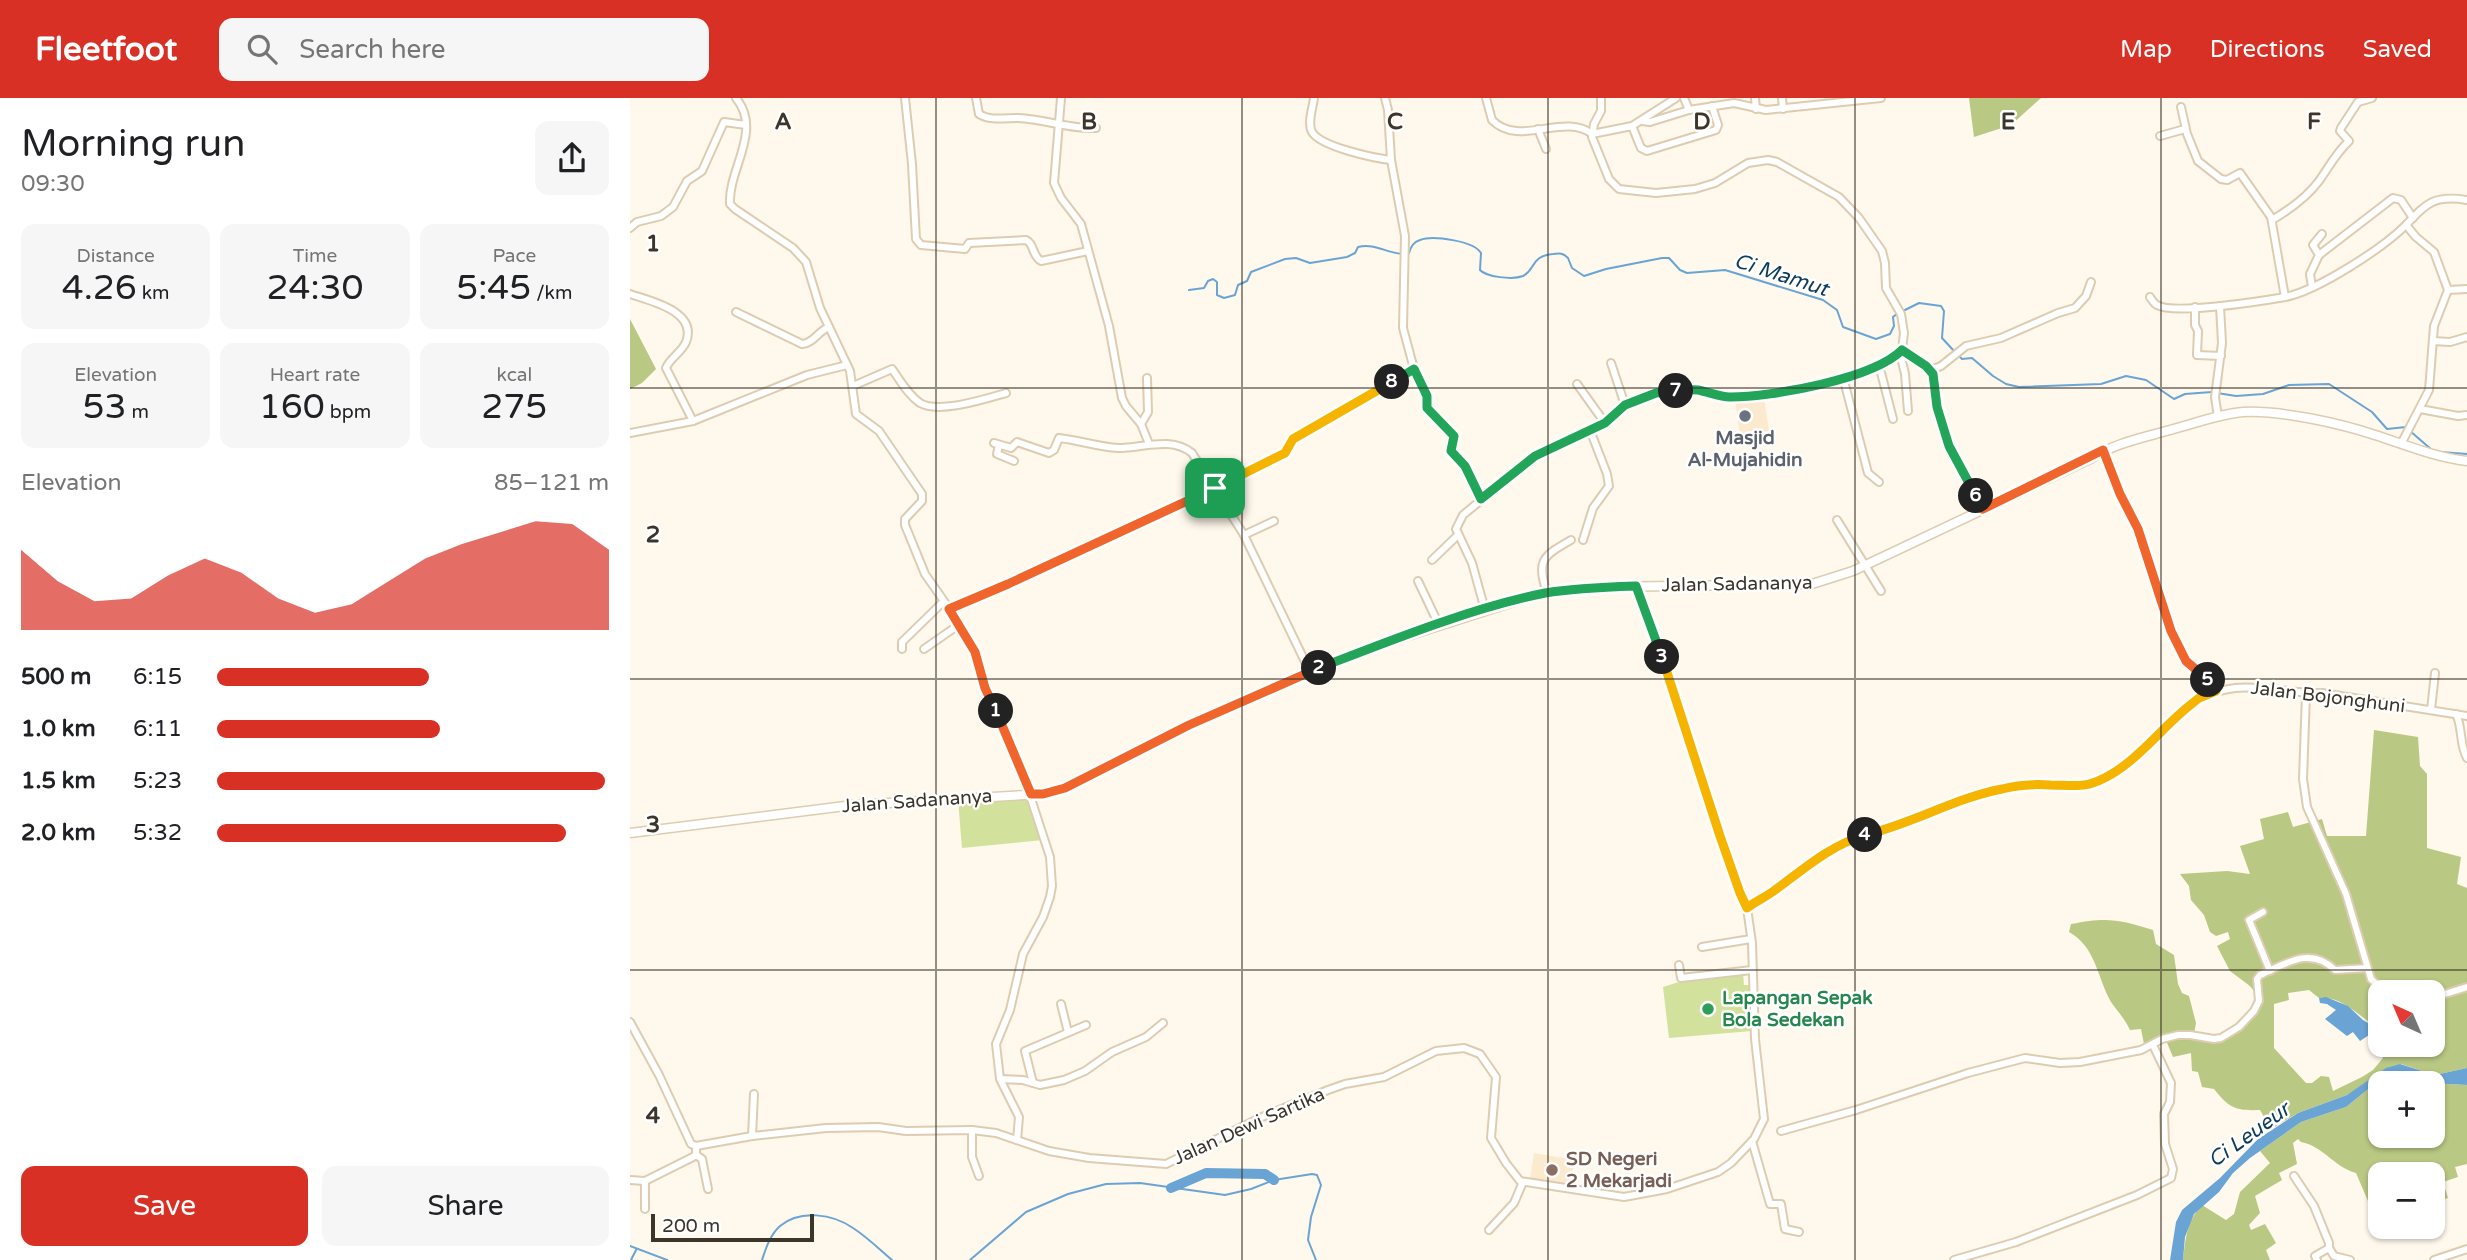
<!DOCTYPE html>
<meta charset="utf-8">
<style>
body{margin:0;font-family:"Varela Round",sans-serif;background:#f6f6f6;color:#202124;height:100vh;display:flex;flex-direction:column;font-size:26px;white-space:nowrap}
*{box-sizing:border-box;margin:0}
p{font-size:23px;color:#757577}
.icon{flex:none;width:38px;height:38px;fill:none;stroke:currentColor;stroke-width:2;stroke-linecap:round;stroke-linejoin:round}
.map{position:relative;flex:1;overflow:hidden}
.drawer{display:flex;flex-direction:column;background:#fff;width:630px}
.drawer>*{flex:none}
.needle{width:46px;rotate:316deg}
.tools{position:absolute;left:1738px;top:882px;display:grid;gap:14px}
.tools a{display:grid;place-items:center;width:77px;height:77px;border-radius:14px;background:#fff;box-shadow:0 2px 5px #0004;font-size:35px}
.scale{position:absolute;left:21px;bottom:18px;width:163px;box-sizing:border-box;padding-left:7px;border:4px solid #3c352a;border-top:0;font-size:19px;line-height:24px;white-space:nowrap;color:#3c352a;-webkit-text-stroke:5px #fff;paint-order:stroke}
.pin{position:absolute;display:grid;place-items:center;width:60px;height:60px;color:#fff;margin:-30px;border-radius:14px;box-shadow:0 4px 10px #0006}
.km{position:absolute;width:35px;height:35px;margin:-18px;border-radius:50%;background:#222;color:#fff;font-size:19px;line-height:35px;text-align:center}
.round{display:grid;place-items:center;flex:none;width:74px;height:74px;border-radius:14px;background:#f6f6f6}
.overview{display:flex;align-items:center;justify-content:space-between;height:119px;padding:0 21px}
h1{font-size:38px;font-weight:600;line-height:52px}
.stats{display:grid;grid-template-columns:repeat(3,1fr);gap:10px;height:119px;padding:7px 21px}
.stats div{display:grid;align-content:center;border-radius:14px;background:#f6f6f6;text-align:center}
.stats b{font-size:35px;font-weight:600}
.stats small{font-size:19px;font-weight:400}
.stats p{font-size:19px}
.chart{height:196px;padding:14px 21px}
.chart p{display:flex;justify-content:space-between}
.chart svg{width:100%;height:126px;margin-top:7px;fill:#d93025;opacity:.7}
.button{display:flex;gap:14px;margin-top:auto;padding:14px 21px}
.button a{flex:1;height:80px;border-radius:14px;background:#d93025;color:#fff;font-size:28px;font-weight:600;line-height:80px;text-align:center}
.button a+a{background:#f6f6f6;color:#202124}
ul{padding:0 21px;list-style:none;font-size:23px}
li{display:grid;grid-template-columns:112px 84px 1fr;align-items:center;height:52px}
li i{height:18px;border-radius:9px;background:#d93025}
header{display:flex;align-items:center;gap:42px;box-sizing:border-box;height:98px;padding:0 35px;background:#d93025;color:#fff}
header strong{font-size:33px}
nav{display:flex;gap:38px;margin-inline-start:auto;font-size:24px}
.search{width:490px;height:63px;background:#f6f6f6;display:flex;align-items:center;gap:18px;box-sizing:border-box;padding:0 24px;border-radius:14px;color:#757577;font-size:26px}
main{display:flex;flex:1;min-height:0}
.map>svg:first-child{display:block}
.built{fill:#fceace}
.green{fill:#d2e29d}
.forest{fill:#b9c883;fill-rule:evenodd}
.water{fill:#6aa4d4}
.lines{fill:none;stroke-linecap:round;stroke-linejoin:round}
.stream{stroke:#6aa4d4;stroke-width:2}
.river{stroke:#6aa4d4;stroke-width:10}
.minor-casing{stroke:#deccb1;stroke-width:10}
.tertiary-casing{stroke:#deccb1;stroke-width:11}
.minor{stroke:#fff;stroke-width:6}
.tertiary{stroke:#fff;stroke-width:8}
.split-1-casing{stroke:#fff;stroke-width:14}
.split-2-casing{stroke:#fff;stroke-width:14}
.split-3-casing{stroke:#fff;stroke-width:14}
.split-4-casing{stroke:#fff;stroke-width:14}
.split-5-casing{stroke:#fff;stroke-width:14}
.split-6-casing{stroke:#fff;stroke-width:14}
.split-7-casing{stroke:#fff;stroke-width:14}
.split-8-casing{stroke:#fff;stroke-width:14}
.split-9-casing{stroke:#fff;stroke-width:14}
.split-1{stroke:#f0652b;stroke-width:9}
.split-2{stroke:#f0652b;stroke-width:9}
.split-3{stroke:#22a559;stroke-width:9}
.split-4{stroke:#f5b400;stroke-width:9}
.split-5{stroke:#f5b400;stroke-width:9}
.split-6{stroke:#f0652b;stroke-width:9}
.split-7{stroke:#22a559;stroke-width:9}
.split-8{stroke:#22a559;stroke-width:9}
.split-9{stroke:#f5b400;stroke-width:9}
.grid{fill:none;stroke:#3c352a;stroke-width:2;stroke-opacity:0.55}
.worship-dot{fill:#6b7280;stroke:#fff;stroke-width:2.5}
.leisure-dot{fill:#2e9e5b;stroke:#fff;stroke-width:2.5}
.education-dot{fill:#8d6e63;stroke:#fff;stroke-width:2.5}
.labels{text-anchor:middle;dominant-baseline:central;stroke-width:5;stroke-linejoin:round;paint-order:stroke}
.worship-label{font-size:19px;font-weight:bold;fill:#5b616d;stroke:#fff}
.street-label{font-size:19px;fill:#3c352a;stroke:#fff}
.leisure-label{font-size:19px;font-weight:bold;fill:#27864d;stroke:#fff;text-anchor:start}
.education-label{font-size:19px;font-weight:bold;fill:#785e54;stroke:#fff;text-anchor:start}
.water-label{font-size:21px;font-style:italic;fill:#0c3a5a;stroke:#fff}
.grid-label{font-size:23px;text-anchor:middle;font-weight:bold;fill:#3c352a;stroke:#fff;stroke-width:5;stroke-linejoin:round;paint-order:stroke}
</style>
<header>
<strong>Fleetfoot</strong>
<div class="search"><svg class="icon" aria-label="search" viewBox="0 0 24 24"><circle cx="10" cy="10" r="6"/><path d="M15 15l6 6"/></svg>Search here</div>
<nav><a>Map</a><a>Directions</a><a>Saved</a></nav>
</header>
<main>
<section class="drawer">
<div class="overview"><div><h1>Morning run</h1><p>09:30</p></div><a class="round"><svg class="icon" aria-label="share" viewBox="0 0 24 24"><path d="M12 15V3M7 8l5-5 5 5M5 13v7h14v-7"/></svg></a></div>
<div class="stats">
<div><p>Distance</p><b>4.26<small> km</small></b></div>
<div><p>Time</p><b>24:30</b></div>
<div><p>Pace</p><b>5:45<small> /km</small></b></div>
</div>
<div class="stats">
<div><p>Elevation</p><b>53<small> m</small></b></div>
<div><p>Heart rate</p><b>160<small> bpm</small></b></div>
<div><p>kcal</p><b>275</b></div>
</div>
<div class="chart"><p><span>Elevation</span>85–121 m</p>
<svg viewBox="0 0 160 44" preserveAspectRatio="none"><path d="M0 44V16L10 27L20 34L30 33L40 25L50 19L60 24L70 33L80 38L90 35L100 27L110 19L120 14L130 10L140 6L150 7L160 16V44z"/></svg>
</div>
<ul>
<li><b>500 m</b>6:15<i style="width:54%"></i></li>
<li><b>1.0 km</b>6:11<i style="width:57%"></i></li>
<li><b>1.5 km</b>5:23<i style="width:99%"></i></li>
<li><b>2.0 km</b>5:32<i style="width:89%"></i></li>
</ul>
<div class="button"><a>Save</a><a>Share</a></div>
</section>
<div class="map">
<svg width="1837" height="1162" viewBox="0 0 1837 1162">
<rect width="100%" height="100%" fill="#fff8ec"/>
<g class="built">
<polygon points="1134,299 1139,333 1110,337 1105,301"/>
<polygon points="904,1055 945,1062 939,1089 900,1082"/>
</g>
<g class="green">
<polygon points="401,700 413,742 332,750 328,702"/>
<polygon points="1113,875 1114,887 1120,887 1122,933 1039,940 1033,889 1068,878"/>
</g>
<g class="forest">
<polygon points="1339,0 1411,0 1381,27 1344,39"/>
<polygon points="0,221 26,271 12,285 0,291"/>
<path d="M1744 632 1788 639 1790 668 1797 676V750L1831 759 1827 786 1837 790V970L1805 977 1771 966 1717 997 1668 1015 1641 1031 1630 1012C1606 1013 1599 1010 1584 991L1572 989 1568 974 1562 973 1561 955 1543 959 1535 940 1514 946 1511 931 1500 932C1495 921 1488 914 1481 904 1467 879 1466 849 1439 834L1441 826C1476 819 1489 821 1523 832L1526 846 1544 857 1548 886 1552 895 1559 898 1566 925 1564 936 1597 938 1618 922 1630 901 1620 888 1600 873 1587 848 1600 841 1598 834 1586 838 1580 834 1574 817 1561 802 1559 788 1550 776 1597 773 1620 776 1610 748 1634 741 1630 721 1658 714 1663 729 1692 721 1697 738H1736ZM1679 892 1689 900C1712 897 1732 921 1750 932V894H1802V947H1759L1762 955 1753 960 1743 972 1732 979 1703 993 1699 979 1691 978 1682 985H1676L1644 950V906L1659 902 1658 895Z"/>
<path d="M1767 975 1800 985 1837 987V1066L1825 1069 1828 1079 1813 1084 1818 1100 1803 1105 1802 1076H1750V1123L1747 1124 1726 1075C1704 1069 1693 1048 1671 1044L1668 1041 1663 1045 1667 1066 1649 1075 1652 1082 1625 1098 1630 1115 1619 1127 1621 1132 1635 1126 1646 1145 1636 1152 1640 1162H1553C1556 1140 1556 1124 1572 1107L1596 1122 1604 1116 1610 1094 1640 1065 1630 1053 1671 1024 1716 1009 1747 984 1757 977ZM1750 985H1802V1038H1750Z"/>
</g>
<g class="water">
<polygon points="1696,899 1718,908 1733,922 1750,932 1750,947 1759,947 1763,955 1753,960 1747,938 1742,941 1739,937 1730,943 1723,934 1717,938 1695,921 1706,912 1697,906 1690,905 1689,900"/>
<polygon points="1770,966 1805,977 1837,970 1837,987 1800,985 1767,975 1757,977 1747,984 1716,1009 1671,1024 1620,1060 1603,1075 1589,1094 1564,1116 1555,1139 1553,1162 1540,1162 1546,1124 1552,1112 1590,1080 1628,1041 1668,1015 1717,997 1756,970"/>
</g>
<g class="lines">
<g class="stream">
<path d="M559 192 574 190 578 183 583 181 587 184V197L594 200 605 197 608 187 617 183 621 174 655 161 666 160 680 165 717 159 725 155 728 149C747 144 761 159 779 155 781 149 783 144 790 142 803 137 844 143 851 155L850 172C856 179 883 182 893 178 906 172 900 158 923 156 930 155 933 155 938 160L942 170 954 178 976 171 1032 160H1039L1050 172 1057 175 1095 172 1193 202 1207 212 1213 229 1246 241 1260 236 1264 228 1263 219 1268 215"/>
<polyline points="1273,213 1289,205 1311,208 1314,213 1312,240 1324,253"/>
<polyline points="1328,257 1332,261 1342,260 1363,278 1376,286 1389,289 1471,286 1496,278 1516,282 1544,301 1555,296 1582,294"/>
<polyline points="1587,295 1606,298 1633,296 1659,287 1699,286 1742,314 1757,331 1776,329"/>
<polyline points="1780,333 1802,352"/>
<polyline points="1811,354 1837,356"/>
<polyline points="0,1148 37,1162"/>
<polyline points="1,1162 6,1152"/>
<path d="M132 1162C136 1150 140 1137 150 1128 170 1111 203 1116 223 1130 237 1139 249 1151 262 1162"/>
<polyline points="340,1162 396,1114 438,1096 476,1086 510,1085 595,1097 621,1091 644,1082 682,1076 687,1077 691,1087 681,1119 678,1142 686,1162"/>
</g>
<polyline class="river" points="541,1090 576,1075 635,1076 644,1082"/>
<g class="minor-casing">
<g id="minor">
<path d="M106 0C133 33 98 71 100 106L105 111 163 150 176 164 190 210 220 273 226 316 249 333 292 396V403L275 421V427L295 476 330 526 345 554 355 590 389 664 420 759 422 788 420 799 413 819 393 856 380 912 366 946 370 981 389 1019 387 1042"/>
<path d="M275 0 282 66 286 141 291 147 335 151 339 145 396 142C404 145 402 158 411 163L458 153"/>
<path d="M346 0 349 16C360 23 375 20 388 20 416 21 436 31 466 30"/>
<polyline points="431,0 424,85 431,100 451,126 479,228 492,300 496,308 511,326 519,346"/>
<path d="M684 0C683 9 677 25 682 34 691 49 744 60 761 62"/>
<polyline points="755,0 758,12 761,62 775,138 773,230 784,271 798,298 797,310 824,339 821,353 835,368 851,401"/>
<path d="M856 0 862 22C889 50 934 14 962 36L1002 28 1046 0"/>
<polyline points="971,0 971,13 964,26 962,39 979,81 989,91 1026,95 1065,91 1085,85 1118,65 1138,62 1147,64 1209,99 1229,120 1252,153 1255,165 1256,190 1271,216 1274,235 1272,252 1296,268 1303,276 1307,309 1319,348 1353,411"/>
<polyline points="1054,0 1059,12"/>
<polyline points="1125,0 1126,11"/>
<polyline points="1152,0 1153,11"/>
<path d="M1551 9 1557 36 1568 63 1591 81 1597 82 1610 75 1641 119 1655 199C1687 193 1753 150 1776 127"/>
<polyline points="1012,23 1020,24 1059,12 1104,5 1136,12 1251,0"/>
<polyline points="1002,28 1011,50 1017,53 1086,32 1088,27 1082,8"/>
<polyline points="908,31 916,51"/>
<polyline points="1530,38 1555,31"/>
<path d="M1642 122C1659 112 1677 99 1689 83 1699 69 1706 55 1719 43L1710 33 1711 30 1728 4 1742 0"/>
<polyline points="0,130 7,124 31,118 43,109 57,83 72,73 94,24 116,27"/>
<polyline points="1689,157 1763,100 1771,102 1783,120"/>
<polyline points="1682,189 1680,176 1689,157 1683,147 1692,136"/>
<polyline points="1818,192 1837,191"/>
<path d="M0 196C20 203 68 213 56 244 52 254 40 260 36 270L63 323"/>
<path d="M1520 199C1522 202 1524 206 1527 207 1544 217 1632 203 1655 199"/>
<polyline points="1565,209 1565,227 1568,233 1567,257 1591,258"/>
<path d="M106 214 172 246C184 245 188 233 199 229"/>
<polyline points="1803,243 1820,244 1837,239"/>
<polyline points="1270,255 1275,276 1278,313"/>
<polyline points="981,265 995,307"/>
<polyline points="1249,267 1263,321"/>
<polyline points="1301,272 1311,268 1336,248 1371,240 1428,215 1445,210 1456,198 1461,184"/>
<polyline points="1213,279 1238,375 1249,384"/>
<polyline points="947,286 975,325"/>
<path d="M223 288 262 271C270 282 278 297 290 305 309 316 355 301 376 295"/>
<polyline points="1790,311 1828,318 1837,317"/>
<polyline points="1588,319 1585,299 1592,245 1590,208"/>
<polyline points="511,326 518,314 517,280"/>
<polyline points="0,335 63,323 177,277 217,267"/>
<path d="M364 345 381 350 387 344 419 355 424 352 429 340C448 342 469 349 488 350 513 350 541 338 562 355L614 437 680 574"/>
<path d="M1771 346 1799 292 1804 228 1818 192 1804 154 1786 139 1776 127C1797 104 1805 97 1837 102"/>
<polyline points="369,347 367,356 384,363"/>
<polyline points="1473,352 1490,395 1508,431 1530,502 1551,554 1557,563 1580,584 1586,593"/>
<polyline points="1207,422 1251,493"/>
<polyline points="614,437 644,423"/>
<polyline points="953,442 963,410 979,388 977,376 960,332"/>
<polyline points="802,462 828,437"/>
<polyline points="788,483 809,527"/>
<path d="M917 495C906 462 913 458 941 442"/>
<polyline points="319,511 378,486 585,390 655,355 663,341 784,271"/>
<polyline points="855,512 842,465 826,431 833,417 905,358 975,325 995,307 1031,294 1062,292 1098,299 1128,297 1197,285 1242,270 1272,252"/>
<polyline points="272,551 272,544 313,504"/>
<polyline points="294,551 330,526"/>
<polyline points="1676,596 1673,681 1677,709 1716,796 1741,881 1755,894"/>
<polyline points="1801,612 1805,575"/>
<path d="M1826 616C1833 630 1829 646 1837 660"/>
<path d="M1117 810 1143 794 1179 765 1195 755 1229 739 1253 733C1290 719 1335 698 1373 690 1402 685 1444 693 1469 683 1504 667 1529 632 1559 608 1605 575 1642 596 1692 595L1837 618"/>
<polyline points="1633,814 1619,822 1640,873"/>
<polyline points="1072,849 1121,841"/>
<polyline points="1049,867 1051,880 1122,872"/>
<polyline points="1802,900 1837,889"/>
<polyline points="431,906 438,934"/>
<polyline points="0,924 29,977 61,1046 66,1048 122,1038 196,1030 248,1029 276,1033 342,1032 366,1035 419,1053 459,1060 536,1066 632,1019 698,992 715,986 754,979 806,953 834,950 850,956 866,979 861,1040 876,1065 890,1083 994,1099 1037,1091 1088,1074 1101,1065 1124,1041 1134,1021 1125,941 1122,845 1117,810 1110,795 1090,738 1033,562 1006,488"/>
<polyline points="370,981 393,982 410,987 434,982 455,973 482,954 516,939 533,925"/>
<polyline points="403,985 395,953 456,927"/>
<polyline points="342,1032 342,1059 349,1078"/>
<path d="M1151 1033 1226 1012 1338 975 1395 960 1430 965 1450 964 1511 952 1532 941 1548 937H1560L1584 941 1591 940 1609 929 1624 913 1629 903 1627 881 1630 877C1657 865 1681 848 1705 872L1737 870"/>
<polyline points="122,1038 124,996"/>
<polyline points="1122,1043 1140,1106 1151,1106 1155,1131 1169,1134"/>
<polyline points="66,1057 72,1061 78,1091"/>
<polyline points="1664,1078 1684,1108 1699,1145 1699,1150 1685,1158 1687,1162"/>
<polyline points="0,1082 15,1083 63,1059 66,1057 66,1048"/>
<polyline points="15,1111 15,1083"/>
<polyline points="859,1132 884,1105 893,1084"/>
<polyline points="1699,1150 1704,1158 1720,1162"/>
<polyline points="1324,1162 1386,1144 1507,1097 1541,1080 1543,1071 1535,1046 1534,1016 1540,1004 1541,985 1523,947"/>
<polyline points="1804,1162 1837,1151"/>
</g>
</g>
<g class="tertiary-casing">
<path id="tertiary" d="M0 735 223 707 413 696 435 690 559 627 680 574 746 548 896 500 917 495 973 489 1182 486 1223 473 1460 361C1485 345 1512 340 1540 332 1564 326 1588 316 1613 314 1650 312 1709 325 1745 337 1776 347 1804 359 1837 363"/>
</g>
<use href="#minor" class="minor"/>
<use href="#tertiary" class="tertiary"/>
</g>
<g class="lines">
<g class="split-1-casing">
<polyline id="split-1" points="366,613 355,590 345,554 319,511 378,486 585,390"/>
</g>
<g class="split-2-casing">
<polyline id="split-2" points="366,613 401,696 413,696 435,690 559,627 689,570"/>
</g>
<g class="split-3-casing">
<path id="split-3" d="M689 570C759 543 841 510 915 495 945 490 976 489 1006 488L1032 559"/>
</g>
<g class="split-4-casing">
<path id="split-4" d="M1032 559 1090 738 1110 795 1117 810C1126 803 1136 799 1145 792 1174 771 1199 748 1235 737"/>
</g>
<g class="split-5-casing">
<path id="split-5" d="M1235 737C1282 726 1325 700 1372 691 1387 687 1405 686 1420 687 1437 687 1453 690 1468 683 1504 668 1529 632 1559 608L1569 600 1586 593 1578 582"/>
</g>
<g class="split-6-casing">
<polyline id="split-6" points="1346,398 1353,411 1473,352 1490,396 1508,431 1541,533 1556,563 1578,582"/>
</g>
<g class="split-7-casing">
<path id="split-7" d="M1046 293C1053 292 1061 291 1068 292 1079 294 1089 299 1100 299 1142 299 1243 281 1272 252L1296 268 1303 276 1307 309 1319 348 1346 398"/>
</g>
<g class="split-8-casing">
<polyline id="split-8" points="762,284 784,271 797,298 797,310 824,338 821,353 835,368 851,401 905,358 975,325 995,307 1026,295 1046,293"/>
</g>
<g class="split-9-casing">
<polyline id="split-9" points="585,390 655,355 663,341 762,284"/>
</g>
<use href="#split-1" class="split-1"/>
<use href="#split-2" class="split-2"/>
<use href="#split-3" class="split-3"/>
<use href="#split-4" class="split-4"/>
<use href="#split-5" class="split-5"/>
<use href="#split-6" class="split-6"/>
<use href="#split-7" class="split-7"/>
<use href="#split-8" class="split-8"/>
<use href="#split-9" class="split-9"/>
</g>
<path class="grid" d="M306 0V1162M612 0V1162M918 0V1162M1225 0V1162M1531 0V1162M0 290H1837M0 581H1837M0 872H1837"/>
<circle class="worship-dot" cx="1115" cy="318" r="7"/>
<circle class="leisure-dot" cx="1078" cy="911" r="7"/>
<circle class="education-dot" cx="922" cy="1072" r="7"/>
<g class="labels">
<g class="worship-label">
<text x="1115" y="340">Masjid<tspan x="1115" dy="22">Al-Mujahidin</tspan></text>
</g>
<g class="street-label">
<text transform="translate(1107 486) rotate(-1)">Jalan Sadananya</text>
<text transform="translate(1698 599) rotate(7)">Jalan Bojonghuni</text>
<text transform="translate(287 703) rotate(-4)">Jalan Sadananya</text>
<text transform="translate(619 1028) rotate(-24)">Jalan Dewi Sartika</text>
</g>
<g class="leisure-label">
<text x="1092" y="900">Lapangan Sepak<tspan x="1092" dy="22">Bola Sedekan</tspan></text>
</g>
<g class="education-label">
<text x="936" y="1061">SD Negeri<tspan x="936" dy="22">2 Mekarjadi</tspan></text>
</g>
<g class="water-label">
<text transform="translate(1151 177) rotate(18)">Ci Mamut</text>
<text transform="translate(1619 1037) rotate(-36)">Ci Leueur</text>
</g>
</g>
<g class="grid-label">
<text x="153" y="31">A</text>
<text x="459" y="31">B</text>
<text x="765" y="31">C</text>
<text x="1072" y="31">D</text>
<text x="1378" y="31">E</text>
<text x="1684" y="31">F</text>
<text x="23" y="153">1</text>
<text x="23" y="444">2</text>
<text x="23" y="734">3</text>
<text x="23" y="1025">4</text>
</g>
</svg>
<div class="tools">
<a><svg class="needle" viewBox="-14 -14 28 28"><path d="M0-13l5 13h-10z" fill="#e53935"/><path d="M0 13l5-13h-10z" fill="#757577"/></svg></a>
<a>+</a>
<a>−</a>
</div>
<div class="scale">200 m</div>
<div class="pin" style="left:585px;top:390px;background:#1e9e55"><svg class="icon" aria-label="arrive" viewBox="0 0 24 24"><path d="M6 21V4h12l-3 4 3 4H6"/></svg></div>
<b class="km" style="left:366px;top:613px">1</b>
<b class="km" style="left:689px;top:570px">2</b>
<b class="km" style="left:1032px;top:559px">3</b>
<b class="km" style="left:1235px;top:737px">4</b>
<b class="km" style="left:1578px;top:582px">5</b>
<b class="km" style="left:1346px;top:398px">6</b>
<b class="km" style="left:1046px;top:293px">7</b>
<b class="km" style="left:762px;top:284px">8</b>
</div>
</main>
